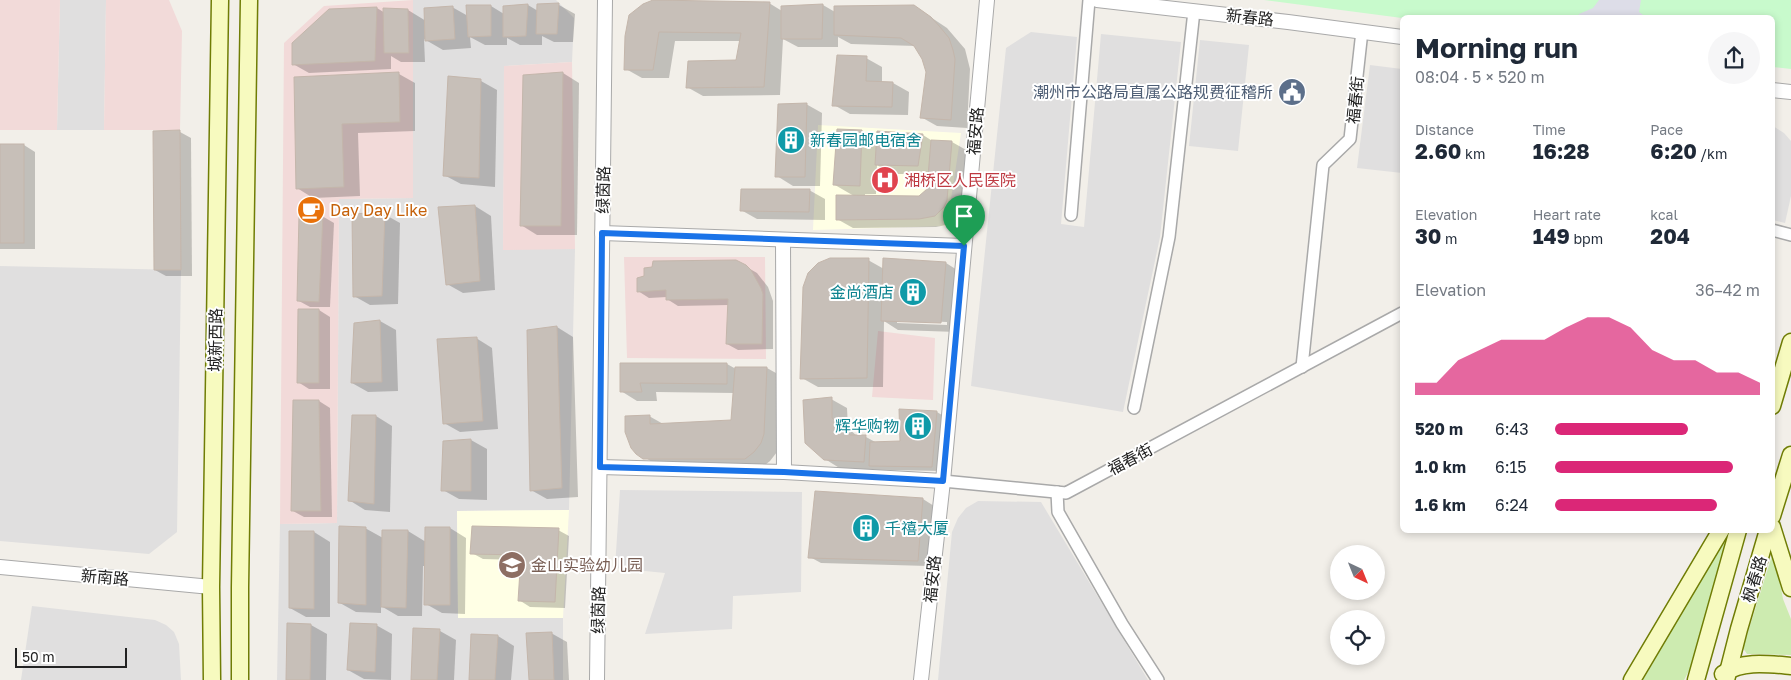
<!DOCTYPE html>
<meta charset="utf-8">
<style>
body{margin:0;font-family:"Golos Text","Noto Sans SC",sans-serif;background:#f6f6f7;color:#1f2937;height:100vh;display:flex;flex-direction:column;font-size:19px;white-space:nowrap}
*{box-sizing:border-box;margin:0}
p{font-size:16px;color:#747a83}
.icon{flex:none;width:28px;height:28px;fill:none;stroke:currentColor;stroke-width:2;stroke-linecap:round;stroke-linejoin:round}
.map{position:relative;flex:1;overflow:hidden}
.drawer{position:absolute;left:1400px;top:15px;width:375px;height:518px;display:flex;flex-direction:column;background:#fff;border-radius:8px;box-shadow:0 2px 8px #0003}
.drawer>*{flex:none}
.needle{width:32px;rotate:137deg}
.tools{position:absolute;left:1330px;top:545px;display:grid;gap:10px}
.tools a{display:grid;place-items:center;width:55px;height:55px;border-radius:50%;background:#fff;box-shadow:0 2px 8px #0003;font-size:25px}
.scale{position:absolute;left:15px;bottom:12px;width:112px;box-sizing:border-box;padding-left:5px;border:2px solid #222;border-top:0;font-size:14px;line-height:18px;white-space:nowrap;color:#222;-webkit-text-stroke:4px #fff;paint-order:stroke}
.pin{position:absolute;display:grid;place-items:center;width:42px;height:42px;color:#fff;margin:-51px -21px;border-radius:50% 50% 50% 0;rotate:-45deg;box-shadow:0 0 5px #0007}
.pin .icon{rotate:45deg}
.round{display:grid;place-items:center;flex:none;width:52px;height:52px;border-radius:26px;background:#f6f6f7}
.head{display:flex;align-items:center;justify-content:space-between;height:85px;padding:0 15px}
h1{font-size:28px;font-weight:700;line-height:38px}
.figures{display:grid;grid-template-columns:repeat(3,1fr);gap:8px;height:85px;padding:5px 15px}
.figures div{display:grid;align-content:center}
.figures b{font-size:21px;font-weight:700}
.figures small{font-size:14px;font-weight:400}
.figures p{font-size:14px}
.chart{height:140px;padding:10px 15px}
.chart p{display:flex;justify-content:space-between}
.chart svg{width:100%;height:90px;margin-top:5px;fill:#db2777;opacity:.7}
ul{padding:0 15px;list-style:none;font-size:16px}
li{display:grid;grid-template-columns:80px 60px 1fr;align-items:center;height:38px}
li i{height:12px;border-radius:6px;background:#db2777}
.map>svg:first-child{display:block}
.residential{fill:#e0dfdf}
.commercial{fill:#f2dad9}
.education{fill:#ffffe5}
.grass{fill:#cdebb0}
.park{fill:#c8facc}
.plaza{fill:#dddde8}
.shadow{fill:#0003;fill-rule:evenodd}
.building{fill:#c7bfb8;stroke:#c4b6ab}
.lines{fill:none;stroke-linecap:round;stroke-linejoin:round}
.minor-casing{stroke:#a9a9a9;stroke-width:14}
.tertiary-casing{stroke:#a9a9a9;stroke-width:16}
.secondary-casing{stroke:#707d05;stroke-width:19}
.minor{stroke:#fff;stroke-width:11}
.tertiary{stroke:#fff;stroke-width:14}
.secondary{stroke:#f7fabf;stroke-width:16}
.route-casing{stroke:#fff;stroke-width:10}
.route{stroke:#1a73e8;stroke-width:6}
.labels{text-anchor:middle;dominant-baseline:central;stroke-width:4;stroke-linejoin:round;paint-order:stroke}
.street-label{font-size:16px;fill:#222;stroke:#fff}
.service-label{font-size:16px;fill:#4e5e75;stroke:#fff;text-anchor:end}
.culture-label{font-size:16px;fill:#0d838f;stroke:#fff;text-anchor:start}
.health-label{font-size:16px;fill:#be3a42;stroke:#fff;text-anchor:start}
.food-label{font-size:16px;fill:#c56008;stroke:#fff;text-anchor:start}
.education-label{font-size:16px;fill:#785e54;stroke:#fff;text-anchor:start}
</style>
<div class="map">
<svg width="1791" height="680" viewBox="0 0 1791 680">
<rect width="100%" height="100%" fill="#f2efe9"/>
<g class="residential">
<polygon points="60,0 106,0 104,130 57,130"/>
<polygon points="413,0 556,0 574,18 572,62 505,66 503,249 575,249 569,510 457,511 458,618 563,618 563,680 277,680 280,524 337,523 339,199 413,198"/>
<polygon points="1031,32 1077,37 1061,224 1084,227 1101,34 1181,42 1160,237 1123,412 971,386 1006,48"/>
<polygon points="1200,40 1249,45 1238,151 1189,146"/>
<polygon points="1370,65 1402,69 1402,173 1357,168"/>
<polygon points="1773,126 1784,133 1791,141 1791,196 1785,223 1773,220"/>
<polygon points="0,266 181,270 177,532 149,554 0,541"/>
<polygon points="620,490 802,492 801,592 733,596 732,629 645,634 665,573 615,568"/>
<polygon points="978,501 1041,502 1148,680 938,680 952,532 958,518 966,508"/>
<polygon points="32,606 155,620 166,625 174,632 179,644 181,680 21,680"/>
</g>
<g class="commercial">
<polygon points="0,0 60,0 57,130 0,130"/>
<polygon points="106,0 169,0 182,31 180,130 104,130"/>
<polygon points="413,0 413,198 339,199 337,523 280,524 284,43 324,6"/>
<polygon points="572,62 575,249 503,250 504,66"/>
<polygon points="624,257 765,257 766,359 627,358"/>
<polygon points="878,331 935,338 933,400 872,397"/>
</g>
<g class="education">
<polygon points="818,125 961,133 947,226 813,230"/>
<polygon points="569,510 563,618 458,618 457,511"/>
</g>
<g class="grass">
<polygon points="1729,530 1698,654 1684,680 1643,680"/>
<polygon points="1774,549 1783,599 1791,619 1791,655 1747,654 1743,648"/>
</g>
<polygon class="park" points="1264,0 1791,0 1791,69 1773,67 1772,18 1402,18"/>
<polygon class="plaza" points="1599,0 1641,0 1639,12 1646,17 1578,17 1579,14 1593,8"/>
<g class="shadow">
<polygon points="656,0 769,3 782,11 782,7 823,5 835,12 914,6 947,28 965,49 970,69 967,128 937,126 921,117 927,72 924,58 916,46 851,44 838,37 838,47 798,47 783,39 780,95 703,96 687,87 737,61 741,41 675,41 669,78 642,78 626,69 643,5"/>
<polygon points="528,5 538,11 559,5 575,14 573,42 554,42 542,36 542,45 520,45 507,38 507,45 485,45 470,37 471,48 443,50 424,39 425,62 401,62 391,56 391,69 309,73 293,64 377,8 385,13 408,10 426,21 452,7 468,16 491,6 504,14"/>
<polygon points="866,58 882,67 882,83 893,83 909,92 908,115 850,114 834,105"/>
<polygon points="563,73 579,83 577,235 537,235 521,225"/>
<polygon points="399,74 415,83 415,131 358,133 360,196 313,198 297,188 296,78"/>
<polygon points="481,81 497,90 495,187 461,184 444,175"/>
<polygon points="806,104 822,113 820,186 793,186 777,176"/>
<polygon points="154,132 180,132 191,138 192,276 166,276 155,270"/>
<path d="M861 132 878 141V133L923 135 934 142H952L968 151 963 209 959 216 951 224 936 227 853 228 837 219 854 196 835 185ZM877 165 892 174H929L928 189 920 198 865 196V194H876Z"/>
<polygon points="24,145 35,152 35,249 0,249 0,146"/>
<polygon points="809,190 825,199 825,220 757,219 741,210"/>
<polygon points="475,206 491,216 495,290 463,293 447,284"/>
<polygon points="384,214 400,223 398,304 370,305 354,296"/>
<polygon points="322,216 334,223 330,307 310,307 299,301"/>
<path d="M884 259 946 263 962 273 957 332 898 330 884 321 883 387H818L802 378 868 260 884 269ZM897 320 947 322V325L897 323Z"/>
<polygon points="745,266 757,273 768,287 773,301 773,349 738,350 727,344 729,305 678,306 667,299 667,297 649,298 638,291"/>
<polygon points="319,310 330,317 330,389 309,389 298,382"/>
<polygon points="380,321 396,330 398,391 368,392 352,383"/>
<polygon points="557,327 573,337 578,497 547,499 531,490"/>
<polygon points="476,338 492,348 498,429 460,432 444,423"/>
<polygon points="622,364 727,364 736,369 736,368 767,368 783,377 777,452 770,461 761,468 661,467 637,453 649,416 665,425 732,422 734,393 656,392 657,401 637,401 621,391"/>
<polygon points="831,399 847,408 848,428 857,436 866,437 877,443 901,442 901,411 937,412 945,417 941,471 841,469 825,459"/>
<polygon points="319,401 330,408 332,517 304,517 293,511"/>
<polygon points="376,416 392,426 390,512 365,510 349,500"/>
<polygon points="471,440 487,449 487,500 459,499 443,490"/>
<polygon points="923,499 934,506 928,566 821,563 810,557"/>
<polygon points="365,528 383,538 383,531 408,531 426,542 450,528 466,538 465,614 442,613 426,604 426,566 423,566 422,616 398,616 381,606 381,613 356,612 340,603"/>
<polygon points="558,530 569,536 565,608 530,607 519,600 522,560 483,559 472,553"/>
<polygon points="314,532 330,542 330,617 306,617 290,608"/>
<polygon points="311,625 327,634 326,680 288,680"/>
<polygon points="376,625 392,634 391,680 364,679 348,670"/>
<polygon points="440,631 456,640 454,680 413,680"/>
<polygon points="551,633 567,642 569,680 531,680"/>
<polygon points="498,636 514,646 511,680 471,680"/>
</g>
<g class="building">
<polygon points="653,0 770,2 764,87 686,88 688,61 736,60 741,33 659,32 653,70 624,70 625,36 629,15 643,4"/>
<polygon points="559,3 557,34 536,34 537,4"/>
<polygon points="528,4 526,36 503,37 503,6"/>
<polygon points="823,4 822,39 781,39 781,6"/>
<polygon points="466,5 491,5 491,36 468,37"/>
<polygon points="914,5 931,17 940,27 949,38 953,50 955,59 951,120 920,118 926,72 922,59 914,46 901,38 834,35 834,6"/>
<polygon points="453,6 455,39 425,41 424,8"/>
<polygon points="377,7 375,61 292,65 292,43 329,9"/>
<polygon points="383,8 408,9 409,53 384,53"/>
<polygon points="837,55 867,56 866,81 893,82 892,107 832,106"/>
<polygon points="399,72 400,122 342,124 344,187 296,189 294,77"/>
<polygon points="563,72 561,226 520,226 523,75"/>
<polygon points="448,76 481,79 479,178 443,176"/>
<polygon points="807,103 805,177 775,177 778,104"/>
<polygon points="837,129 862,130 860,186 833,185"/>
<polygon points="180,130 181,270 154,270 153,131"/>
<polygon points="877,131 923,134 918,166 875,165"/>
<polygon points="931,140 952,141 947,200 944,207 935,216 919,219 836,220 836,195 919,196 927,189"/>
<rect x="0" y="144" width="24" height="99"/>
<polygon points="741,189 810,189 809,212 740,211"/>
<polygon points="475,205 480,281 446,285 438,207"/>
<polygon points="385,212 382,296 353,297 352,214"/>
<polygon points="299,215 323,215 319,302 297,301"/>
<polygon points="830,258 869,258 867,378 800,379 803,287 808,273 818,263"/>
<polygon points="883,258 946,262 941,323 881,321"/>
<polygon points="736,260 746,265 751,270 761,288 763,294 762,344 726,344 728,299 666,300 666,290 637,292 637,278 644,276 644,268 652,267 653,261"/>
<polygon points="298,309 319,309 319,383 297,383"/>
<polygon points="380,320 382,382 351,383 354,323"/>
<polygon points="557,326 562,488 530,491 527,330"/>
<polygon points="477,337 483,421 443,424 437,339"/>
<polygon points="620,363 727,363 727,384 640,383 642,392 620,392"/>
<polygon points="735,367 767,367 764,434 761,443 754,452 745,459 643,459 636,454 631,448 625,432 625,416 650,415 650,424 731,420"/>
<polygon points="832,397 832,418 850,435 866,435 864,462 824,460 805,443 803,400"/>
<polygon points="293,400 319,400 321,511 291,511"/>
<polygon points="899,409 937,411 932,467 869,466 870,442 900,441"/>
<polygon points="352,415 376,415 374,504 348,501"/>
<polygon points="471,439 471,491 441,491 443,441"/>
<polygon points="815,491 923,498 918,561 808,558"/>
<polygon points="339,526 366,527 366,605 338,603"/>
<polygon points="472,526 559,528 555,602 518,601 521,555 470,554"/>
<polygon points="425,527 450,527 450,605 424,605"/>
<polygon points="382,530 408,530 406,608 381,607"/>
<polygon points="289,531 314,531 314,609 289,608"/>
<polygon points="287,623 311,624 310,680 286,680"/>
<polygon points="350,623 377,624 375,672 347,670"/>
<polygon points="413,628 440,629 437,680 411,680"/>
<polygon points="552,632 554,680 529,680 526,633"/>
<polygon points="471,634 498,635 495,680 469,680"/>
</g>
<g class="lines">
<g class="minor-casing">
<g id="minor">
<polyline points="1071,215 1089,0"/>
<polyline points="1772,230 1791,235"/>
<polyline points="1302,367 1323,165 1350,139 1362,31"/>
<polyline points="1134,408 1169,237 1194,11"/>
<polyline points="943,481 1066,493 1402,313"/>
<polyline points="1057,492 1058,512 1122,624 1158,680"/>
</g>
</g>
<g class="tertiary-casing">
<g id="tertiary">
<polyline points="1097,0 1288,22 1402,37"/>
<polyline points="1772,90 1791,92"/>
<polyline points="602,233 964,246"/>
<polyline points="783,240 784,472"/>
<polyline points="600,467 784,472 943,481"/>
<polyline points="0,567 211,587"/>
<polyline points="597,680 605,0"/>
<polyline points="921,680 943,481 987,0"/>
</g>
</g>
<g class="secondary-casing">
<g id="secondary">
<polyline points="1772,406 1791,342"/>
<polyline points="1772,516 1791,455"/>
<polyline points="1772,527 1791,588"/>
<path d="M1723 674C1741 660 1769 664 1791 666"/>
<polyline points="212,680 211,587 220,0"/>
<polyline points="240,680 240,588 249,0"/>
<polyline points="1632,680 1721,530"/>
<polyline points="1696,680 1738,530"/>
<polyline points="1726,680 1739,629 1768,530"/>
</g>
</g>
<use href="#minor" class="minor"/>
<use href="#tertiary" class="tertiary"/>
<use href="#secondary" class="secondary"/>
</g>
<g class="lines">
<g class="route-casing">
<polygon id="route" points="602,233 964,246 943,481 784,472 600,467"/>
</g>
<use href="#route" class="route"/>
</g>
<defs>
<g id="civic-disc" transform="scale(1.4375)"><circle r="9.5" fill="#5c6f8a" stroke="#fff"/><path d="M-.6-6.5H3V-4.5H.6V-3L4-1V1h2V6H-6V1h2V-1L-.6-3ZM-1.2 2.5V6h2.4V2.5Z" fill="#fff"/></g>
<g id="building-disc" transform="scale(1.4375)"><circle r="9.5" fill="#0f9aa8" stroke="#fff"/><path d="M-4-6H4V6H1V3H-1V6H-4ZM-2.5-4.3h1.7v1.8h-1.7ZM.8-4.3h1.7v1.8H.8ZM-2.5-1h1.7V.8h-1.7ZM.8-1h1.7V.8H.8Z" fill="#fff"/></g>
<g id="hospital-disc" transform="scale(1.4375)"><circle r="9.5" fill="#e0444e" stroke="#fff"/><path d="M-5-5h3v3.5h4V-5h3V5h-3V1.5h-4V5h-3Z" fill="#fff"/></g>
<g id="cafe-disc" transform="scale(1.4375)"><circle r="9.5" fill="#e8710a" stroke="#fff"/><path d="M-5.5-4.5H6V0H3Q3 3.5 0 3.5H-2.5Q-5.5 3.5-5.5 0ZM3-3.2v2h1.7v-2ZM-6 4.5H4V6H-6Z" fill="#fff"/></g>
<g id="school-disc" transform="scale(1.4375)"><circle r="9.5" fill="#8d6e63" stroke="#fff"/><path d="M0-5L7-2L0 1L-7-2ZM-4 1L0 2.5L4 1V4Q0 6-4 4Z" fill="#fff"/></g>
</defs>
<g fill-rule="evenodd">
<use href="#civic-disc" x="1292" y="92"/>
<use href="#building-disc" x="791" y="140"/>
<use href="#hospital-disc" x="885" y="180"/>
<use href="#cafe-disc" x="311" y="210"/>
<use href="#building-disc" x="913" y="292"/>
<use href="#building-disc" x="918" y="426"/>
<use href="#building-disc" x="866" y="528"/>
<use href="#school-disc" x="512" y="565"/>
</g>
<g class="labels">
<g class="street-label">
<text transform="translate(1250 17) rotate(6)">新春路</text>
<text transform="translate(1355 100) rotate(-84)">福春街</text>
<text transform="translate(975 131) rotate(-85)">福安路</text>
<text transform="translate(603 190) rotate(-89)">绿茵路</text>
<text transform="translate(215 340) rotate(-89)">城新西路</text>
<text transform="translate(1130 459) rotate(-28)">福春街</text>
<text transform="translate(105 577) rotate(5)">新南路</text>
<text transform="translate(932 579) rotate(-84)">福安路</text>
<text transform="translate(1754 579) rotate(-73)">枫春路</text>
<text transform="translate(598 610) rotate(-89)">绿茵路</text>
</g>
<g class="service-label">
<text x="1273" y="92">潮州市公路局直属公路规费征稽所</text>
</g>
<g class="culture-label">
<text x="810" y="140">新春园邮电宿舍</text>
<text x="894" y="292" text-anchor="end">金尚酒店</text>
<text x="899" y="426" text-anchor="end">辉华购物</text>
<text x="885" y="528">千禧大厦</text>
</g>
<g class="health-label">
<text x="904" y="180">湘桥区人民医院</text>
</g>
<g class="food-label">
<text x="330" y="210">Day Day Like</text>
</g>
<g class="education-label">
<text x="531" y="565">金山实验幼儿园</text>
</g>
</g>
</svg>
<div class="tools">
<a><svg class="needle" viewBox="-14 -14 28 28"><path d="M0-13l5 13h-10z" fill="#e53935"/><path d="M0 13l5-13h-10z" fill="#747a83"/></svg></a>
<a><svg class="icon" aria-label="locate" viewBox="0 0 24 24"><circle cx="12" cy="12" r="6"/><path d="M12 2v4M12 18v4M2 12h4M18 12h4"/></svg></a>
</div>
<div class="scale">50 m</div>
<div class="pin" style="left:964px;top:246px;background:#1e9e55"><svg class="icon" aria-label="arrive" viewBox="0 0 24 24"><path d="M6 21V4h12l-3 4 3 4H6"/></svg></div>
<section class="drawer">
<div class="head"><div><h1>Morning run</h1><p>08:04 · 5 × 520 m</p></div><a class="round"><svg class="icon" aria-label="share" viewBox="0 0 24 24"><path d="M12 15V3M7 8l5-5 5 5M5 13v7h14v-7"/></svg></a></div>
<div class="figures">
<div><p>Distance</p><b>2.60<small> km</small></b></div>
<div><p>Time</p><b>16:28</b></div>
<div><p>Pace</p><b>6:20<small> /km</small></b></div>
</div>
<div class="figures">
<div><p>Elevation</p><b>30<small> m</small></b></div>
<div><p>Heart rate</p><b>149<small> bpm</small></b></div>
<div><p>kcal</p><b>204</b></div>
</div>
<div class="chart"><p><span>Elevation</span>36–42 m</p>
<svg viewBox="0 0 160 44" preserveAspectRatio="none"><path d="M0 44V38L10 38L20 27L30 22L40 17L50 17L60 17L70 11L80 6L90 6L100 11L110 22L120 27L130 27L140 33L150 33L160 38V44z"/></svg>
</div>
<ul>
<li><b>520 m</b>6:43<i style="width:65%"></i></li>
<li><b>1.0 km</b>6:15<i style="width:87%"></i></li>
<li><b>1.6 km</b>6:24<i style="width:79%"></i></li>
</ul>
</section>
</div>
